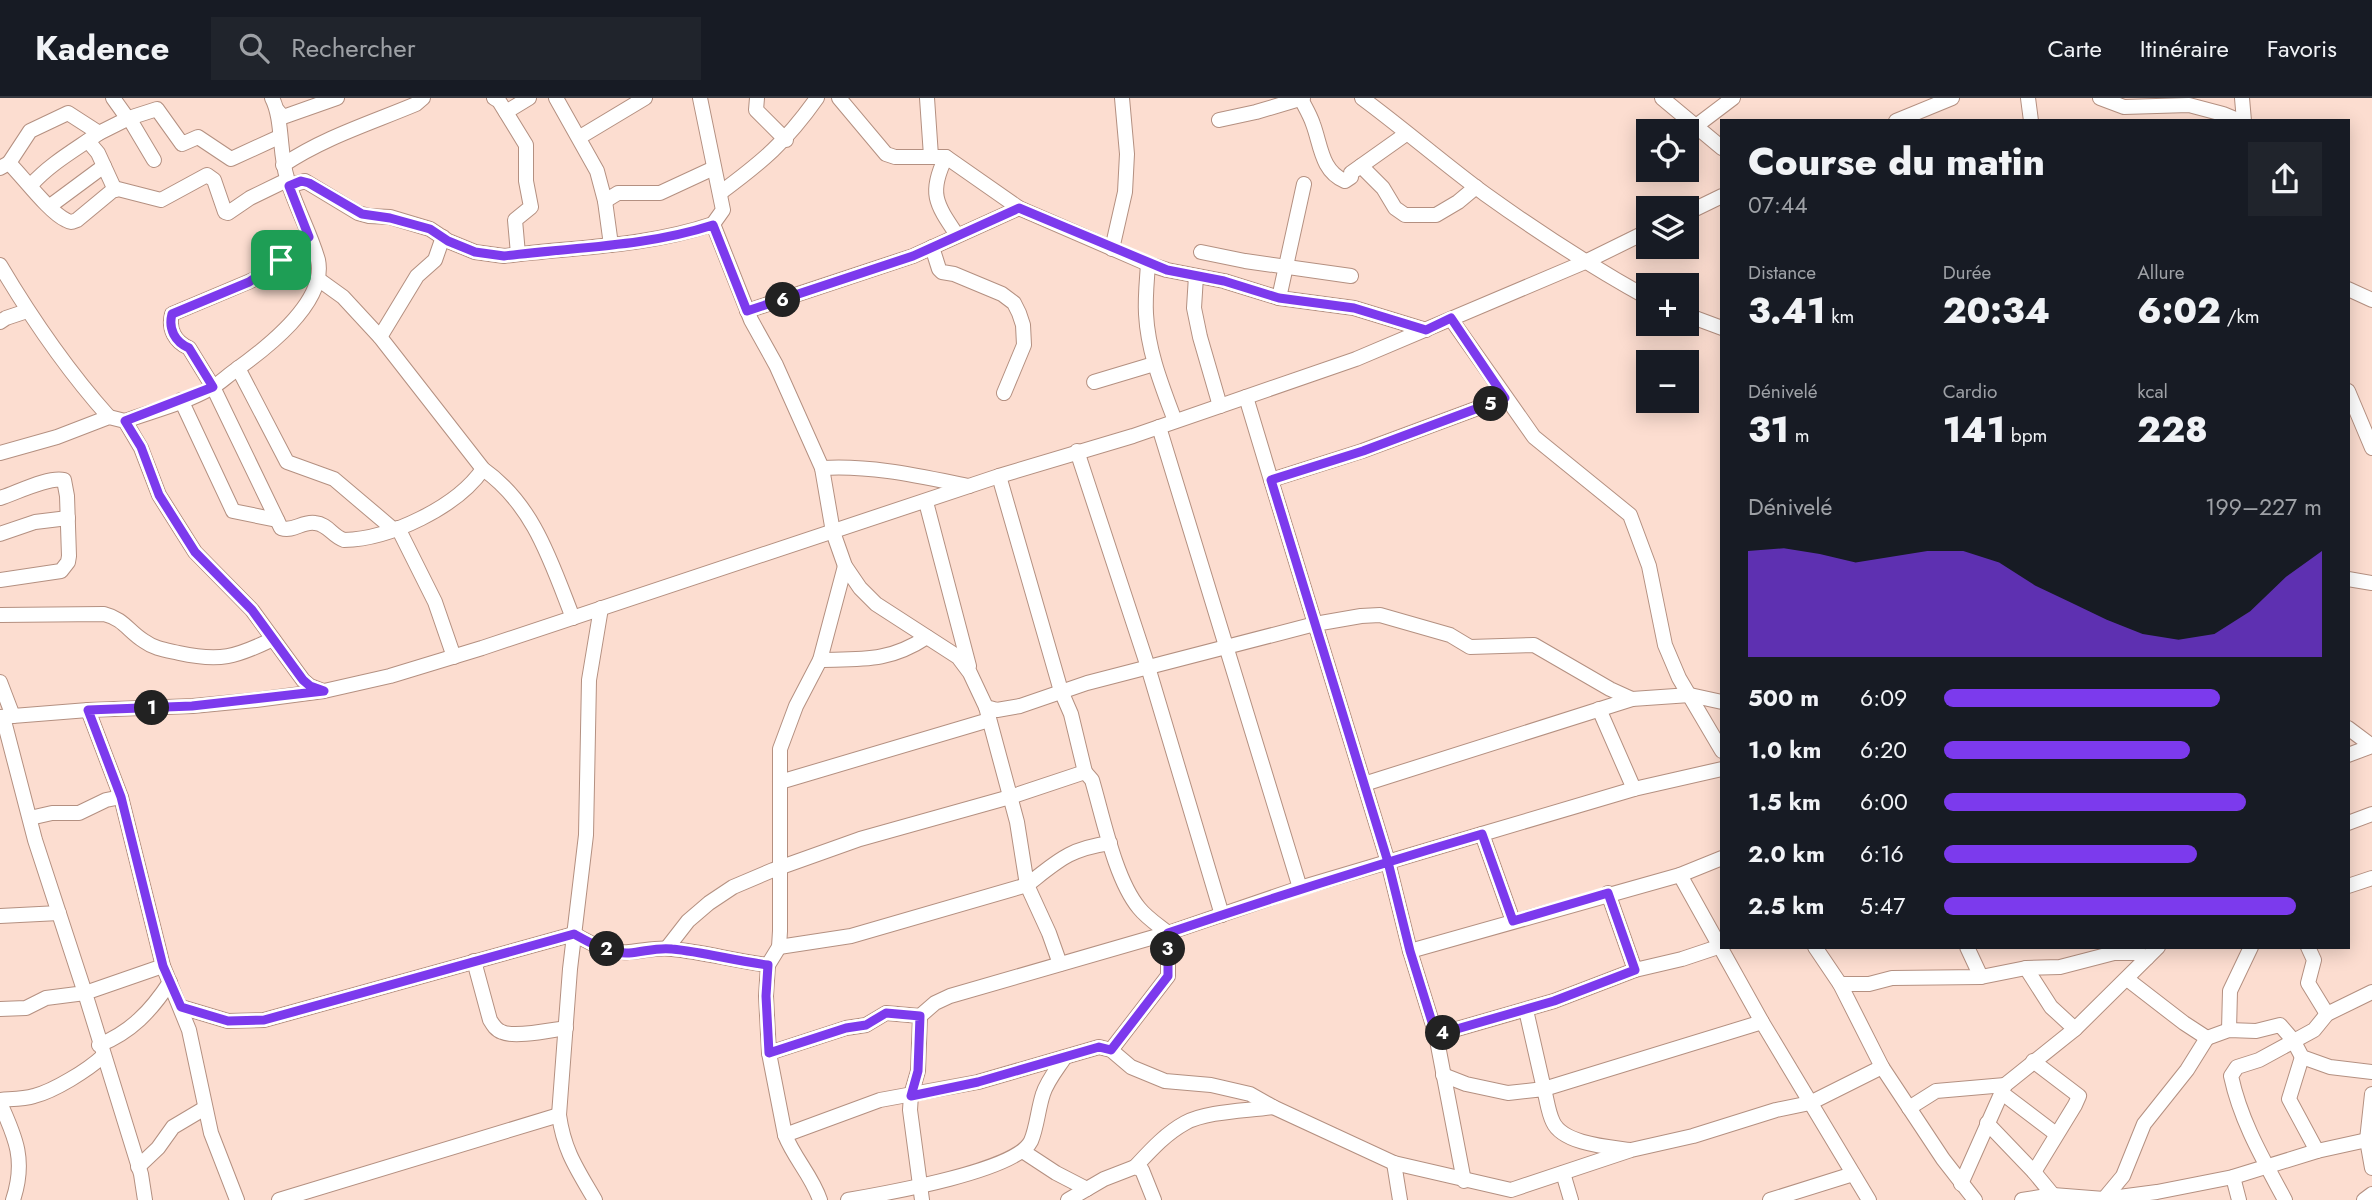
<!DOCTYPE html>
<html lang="fr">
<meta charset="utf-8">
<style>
body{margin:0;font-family:Jost,sans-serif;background:#20242c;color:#f1f3f6;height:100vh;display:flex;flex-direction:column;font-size:26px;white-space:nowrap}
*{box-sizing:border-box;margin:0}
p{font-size:23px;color:#9ea1a6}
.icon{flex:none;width:38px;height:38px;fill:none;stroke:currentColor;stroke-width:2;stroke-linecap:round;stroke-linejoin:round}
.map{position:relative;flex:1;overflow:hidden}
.details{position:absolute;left:1720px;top:21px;width:630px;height:830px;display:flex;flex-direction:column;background:#171b24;border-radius:0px;box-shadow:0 4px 18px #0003}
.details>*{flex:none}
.tools{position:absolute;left:1636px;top:21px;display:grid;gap:14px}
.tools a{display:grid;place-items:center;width:63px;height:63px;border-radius:0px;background:#171b24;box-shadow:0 4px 18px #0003;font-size:35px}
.pin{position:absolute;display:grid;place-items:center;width:60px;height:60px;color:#fff;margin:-30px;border-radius:14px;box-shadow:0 4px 10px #0006}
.km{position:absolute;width:35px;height:35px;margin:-18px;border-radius:50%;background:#222;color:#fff;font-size:19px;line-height:35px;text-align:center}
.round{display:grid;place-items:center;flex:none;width:74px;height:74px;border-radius:0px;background:#20242c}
.summary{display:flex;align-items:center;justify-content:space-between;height:119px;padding:0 28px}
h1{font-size:38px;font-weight:800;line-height:52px}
.stats{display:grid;grid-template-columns:repeat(3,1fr);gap:10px;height:119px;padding:7px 28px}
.stats div{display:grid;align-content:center}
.stats b{font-size:35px;font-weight:800}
.stats small{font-size:19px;font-weight:400}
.stats p{font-size:19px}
.chart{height:196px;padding:14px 28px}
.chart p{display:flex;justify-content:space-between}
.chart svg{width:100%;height:126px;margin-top:7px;fill:#7c3aed;opacity:.7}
ul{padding:0 28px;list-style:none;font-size:23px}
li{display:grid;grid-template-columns:112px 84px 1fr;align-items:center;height:52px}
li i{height:18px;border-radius:9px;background:#7c3aed}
header{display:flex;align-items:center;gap:42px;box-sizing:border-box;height:98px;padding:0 35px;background:#171b24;border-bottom:2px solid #363941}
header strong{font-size:33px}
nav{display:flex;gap:38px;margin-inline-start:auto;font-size:24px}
.search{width:490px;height:63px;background:#20242c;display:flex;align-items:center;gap:18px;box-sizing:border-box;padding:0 24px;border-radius:0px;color:#9ea1a6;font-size:26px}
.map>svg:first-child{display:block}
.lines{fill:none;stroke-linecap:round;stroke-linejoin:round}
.minor-casing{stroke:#b49081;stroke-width:16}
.minor{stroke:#fff;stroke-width:14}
.route-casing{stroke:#fff;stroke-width:14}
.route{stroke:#7c3aed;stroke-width:9}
</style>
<header>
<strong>Kadence</strong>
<div class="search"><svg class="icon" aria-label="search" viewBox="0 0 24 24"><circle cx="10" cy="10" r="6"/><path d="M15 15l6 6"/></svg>Rechercher</div>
<nav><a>Carte</a><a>Itinéraire</a><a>Favoris</a></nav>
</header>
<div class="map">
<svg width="2372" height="1102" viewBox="0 0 2372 1102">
<rect width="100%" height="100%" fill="#fcddd0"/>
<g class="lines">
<g class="minor-casing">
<g id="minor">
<polyline points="113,0 128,21"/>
<polyline points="494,0 499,3 526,47 526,83 531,109 515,122 518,156"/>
<polyline points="556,0 597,73 605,103 611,147"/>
<polyline points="700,0 723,112 713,126 751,222 776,267 822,370 833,434 845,468 860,490 876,506 958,559 970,575 986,609 997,612 1020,608 1087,585 1315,526 1361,518 1380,517 1450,537 1470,549 1534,547 1610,591 1632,601 1690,597 1722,604"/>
<polyline points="757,0 756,12 786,42"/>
<polyline points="839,0 886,56 895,59 946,59 1019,110 1148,166 1167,172 1224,183 1279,200 1354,210 1426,232"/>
<polyline points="927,0 931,58"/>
<path d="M1362 0C1404 31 1443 65 1485 96 1538 134 1592 169 1648 200"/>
<polyline points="1662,0 1722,50"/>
<polyline points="2028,0 2031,23"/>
<polyline points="2100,0 2124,9 2189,7 2223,16 2240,23"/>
<polyline points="2242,0 2244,23"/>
<path d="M1301 1C1305 9 1310 17 1313 26 1321 47 1321 73 1345 83L1351 79V75L1406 36"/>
<polyline points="278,13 283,19 337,0"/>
<polyline points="506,14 529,0"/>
<polyline points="129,20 154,62"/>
<polyline points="1219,22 1256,14 1303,0"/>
<polyline points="1896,23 1952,0"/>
<polyline points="1696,28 1733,0"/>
<polyline points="580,39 645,0"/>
<polyline points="88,43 98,55 115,92"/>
<path d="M946 59C928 95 936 106 957 137"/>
<polyline points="9,65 30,33 68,15 99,35 129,20 157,11 182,46 198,39 231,61 279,39"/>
<path d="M283 67C325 39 371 25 416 6L423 0"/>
<polyline points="1361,68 1383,90 1395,110 1405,117 1436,117 1458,104 1476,89"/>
<path d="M0 70 9 65C24 80 49 114 66 122 71 125 72 124 77 122L112 93 118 91 161 102 207 77 214 82 225 114 228 115 250 100 287 82"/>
<path d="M31 87C51 65 75 52 99 35"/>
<path d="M289 88 305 83 358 115 369 118 390 119 430 131 448 143 475 154 504 158C574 149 645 149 713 126"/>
<path d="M720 95C762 64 786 44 817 0"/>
<polyline points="605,103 618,95 660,95 714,70"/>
<polyline points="50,108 104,68"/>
<polyline points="1687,115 1722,98"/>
<path d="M309 139 255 181 172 216C168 231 175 244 189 250L213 289 281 430C294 434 302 423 315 425 328 426 332 438 344 442 390 441 457 409 483 371"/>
<polyline points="932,149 939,171 942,174 954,176 1002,196 1014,205 1019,215 1023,227 1024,247 1004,295"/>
<polyline points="1112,151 1125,94 1127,56 1122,0"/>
<polyline points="1201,154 1245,163 1351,178"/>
<path d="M1148 166C1147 182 1145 199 1146 216 1148 254 1162 288 1175 323"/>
<path d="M0 167C32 221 67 272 109 319"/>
<polyline points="1196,178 1194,210 1200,239 1220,308"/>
<path d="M318 181 343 199 380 239 483 371C534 407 551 464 573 520"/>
<polyline points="2348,191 2372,202"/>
<polyline points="1279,200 1304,86"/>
<polyline points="747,213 913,158 1019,110"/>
<polyline points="1687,217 1722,230"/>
<polyline points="1451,221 1534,339 1630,417 1649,468 1665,547 1679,580 1722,653"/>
<polyline points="0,224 6,220 27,213"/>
<polyline points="380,239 417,178 435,162 443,139"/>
<polyline points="238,270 287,364 334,381 393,431"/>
<polyline points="1094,284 1154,266"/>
<polyline points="2348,293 2372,350"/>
<polyline points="1246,299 1271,382 1362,353 1505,300"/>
<polyline points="181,302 233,413 277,422"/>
<path d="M125 323C153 313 185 305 211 290 219 286 226 279 233 274 264 252 327 205 318 162 310 134 295 108 287 80 279 55 283 21 272 0"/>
<polyline points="1159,329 1300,790"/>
<polyline points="1077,353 1148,569 1222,817"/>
<polyline points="0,355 57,339 109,319 125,323 141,350 159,397 195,454 252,512 303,582 310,588 323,593"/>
<path d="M822 370C872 367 919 378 969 388"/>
<polyline points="999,378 1061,593 1071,616 1085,674"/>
<polyline points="1271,382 1388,764 1410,853 1436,937 1464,1083"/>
<path d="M0 400C16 395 49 378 64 382L67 398 69 458 68 464 61 473 0 482"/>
<polyline points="926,404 969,568"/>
<polyline points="398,430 435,504 454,559"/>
<polyline points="0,436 35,424 68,420"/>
<polyline points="2348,481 2372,485"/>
<path d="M0 517 104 516C124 521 128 533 144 543 155 551 166 552 179 555 220 564 236 559 273 541"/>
<path d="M820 562C863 561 889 564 927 539"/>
<polyline points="0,584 13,618"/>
<path d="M986 609 1017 724 1027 787C1059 762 1069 751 1110 745"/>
<polyline points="1599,611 1634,691"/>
<polyline points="88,612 121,699 163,868 189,932 211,1035 237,1102"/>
<polyline points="0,619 88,612 193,608 256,602 324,593 390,578 482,550 999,378 1133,338 1356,261 1585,164 1648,133"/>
<polyline points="2348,630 2372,648"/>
<polyline points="2348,657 2372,648"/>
<polyline points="780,684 989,622"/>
<polyline points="1364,686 1632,601"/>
<polyline points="30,720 52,715 79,715 106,702 121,699"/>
<polyline points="2348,725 2372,716"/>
<polyline points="1482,736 1513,823"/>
<polyline points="1680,777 1762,924 1869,1102"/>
<polyline points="2348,788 2372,780"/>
<polyline points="0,818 59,815"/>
<polyline points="779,849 851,838 1027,787 1049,835 1060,866"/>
<polyline points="1815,849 1840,886 1882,969 1943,1061 1975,1102"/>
<polyline points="1967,849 1981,879"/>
<polyline points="2308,849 2314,862 2308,885 2327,916"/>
<path d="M667 850 688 823 709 805 733 789 773 772 860 741 1010 699 1085 674 1092 682C1103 719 1115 781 1139 810 1147 820 1158 827 1168 835V878L1111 952"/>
<polyline points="1410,853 1680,777 1722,760"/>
<path d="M474 863 490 922C493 927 496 932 502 934 515 940 551 932 566 930"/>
<polyline points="768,867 779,849 780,833 780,651 796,608 820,562 845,468"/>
<polyline points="2026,870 2051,909 2075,931"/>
<polyline points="1635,872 1682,861 1721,848"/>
<polyline points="2127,881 2184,925 2207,940 2229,932 2256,933 2280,927 2293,942 2302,959 2330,969 2372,974"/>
<polyline points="1840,886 1869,886 1892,880 1981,879 2026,870 2060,869 2114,855 2137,855 2147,860"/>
<path d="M181 909 228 923 264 922 574 836C590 845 609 856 629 854 644 853 657 849 672 851 704 854 735 863 768 867L766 898 769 955 846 930 866 927 886 915 920 918 918 973 911 997 910 1012 922 1102"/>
<polyline points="0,911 26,910 46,900 85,895 35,742 3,619"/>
<polyline points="1526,912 1544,991 1762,924"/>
<polyline points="920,918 935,905 950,898 1168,835 1300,790 1482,736 1634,691 1722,671"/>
<polyline points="2229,932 2230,893 2251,849"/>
<polyline points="1436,937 1554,903 1635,872 1608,795"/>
<path d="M99 947C131 934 151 913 170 884"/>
<path d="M769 955 785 1037C794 1060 812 1078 820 1102"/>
<polyline points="2302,959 2289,1001 2317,1053"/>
<polyline points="2033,963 2079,998 2075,1007 2034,1074"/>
<path d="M1443 977 1466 986 1508 995 1544 991C1547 1002 1548 1014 1553 1024 1563 1046 1609 1049 1630 1052"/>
<polyline points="2002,995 2056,1036"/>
<polyline points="2372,996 2367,1042 2372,1070"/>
<path d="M0 1002C11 1001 24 1001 34 998 54 993 88 972 103 958"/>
<path d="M0 1005C16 1040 26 1063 13 1102"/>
<polyline points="1909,1010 1936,993 2005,987"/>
<polyline points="1987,1025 2034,1074 2053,1097"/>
<polyline points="785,1037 880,1002 978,984 1099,949 1111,952 1131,969 1165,983 1211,987 1250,996 1273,1009 1394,1065 1511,1092 1631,1052 1693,1038 1776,1012 1810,1005 1882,969"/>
<polyline points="1024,1054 1056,1075 1087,1091"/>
<polyline points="1394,1065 1400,1102"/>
<polyline points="138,1069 158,1050 173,1029 205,1010"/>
<path d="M1135 1069C1150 1053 1165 1036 1185 1025 1207 1013 1247 1013 1273 1009"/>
<polyline points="1563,1075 1571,1102"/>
<polyline points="2233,1079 2239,1102"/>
<polyline points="1961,1086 2005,987 2075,931 2158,849"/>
<polyline points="145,1102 141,1076 85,895 163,868"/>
<polyline points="279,1102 559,1017"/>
<path d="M595 1102C577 1071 564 1053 559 1017L570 871 586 737 589 582 601 510"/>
<path d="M848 1102C882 1096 1017 1073 1031 1043 1037 1029 1038 1011 1043 996 1047 983 1057 971 1065 959"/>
<polyline points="1068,1102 1104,1081 1135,1069 1142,1072 1154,1102"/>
<polyline points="1770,1102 1853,1076"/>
<polyline points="2022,1102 2053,1097 2104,1101 2157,1094 2233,1079 2317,1053 2367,1042 2372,1039"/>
<polyline points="2103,1102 2123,1078 2144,1026 2187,972 2207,940"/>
<path d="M2285 1102C2263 1061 2241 1024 2231 978L2237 969 2259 962 2314 932 2327 916 2372 894"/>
<polyline points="2364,1102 2372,1096"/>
</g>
</g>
<use href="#minor" class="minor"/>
</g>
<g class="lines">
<g class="route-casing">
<path id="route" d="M281 162 249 184 172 216C168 231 175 244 189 250L213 289 125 323 141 349 159 397 195 454 252 512 303 582 310 588 324 593 192 608 88 612 121 699 163 868 181 909 228 923 264 922 574 836C590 845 609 856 629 855 644 854 657 849 672 851 704 854 735 863 768 867L766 898 769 955 846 930 866 927 886 915 920 918 918 973 911 998 978 984 1099 949 1111 952 1168 878V835C1272 800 1376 767 1482 736L1513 823 1608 795 1635 872 1554 903 1436 937 1410 853 1388 764 1271 382 1363 353 1505 300 1451 220 1426 232 1354 210 1279 200 1224 183 1167 172 1019 110 913 158 747 213 713 127C645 149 574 149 504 158L475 154 448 143 430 131 390 120 362 116 309 85 301 83 289 88 309 139 281 162"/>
</g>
<use href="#route" class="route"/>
</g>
</svg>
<div class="tools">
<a><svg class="icon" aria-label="locate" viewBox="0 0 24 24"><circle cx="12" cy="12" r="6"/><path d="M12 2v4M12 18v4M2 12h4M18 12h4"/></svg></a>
<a><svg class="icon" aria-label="layers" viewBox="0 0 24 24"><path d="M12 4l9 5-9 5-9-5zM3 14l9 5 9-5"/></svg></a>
<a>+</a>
<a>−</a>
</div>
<div class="pin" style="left:281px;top:162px;background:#1e9e55"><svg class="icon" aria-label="arrive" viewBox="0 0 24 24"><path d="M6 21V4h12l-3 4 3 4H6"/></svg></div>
<b class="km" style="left:152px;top:610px">1</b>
<b class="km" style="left:607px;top:851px">2</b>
<b class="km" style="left:1168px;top:851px">3</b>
<b class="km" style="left:1443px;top:935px">4</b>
<b class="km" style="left:1491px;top:306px">5</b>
<b class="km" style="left:783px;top:202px">6</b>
<section class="details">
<div class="summary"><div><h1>Course du matin</h1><p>07:44</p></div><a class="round"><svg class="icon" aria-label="share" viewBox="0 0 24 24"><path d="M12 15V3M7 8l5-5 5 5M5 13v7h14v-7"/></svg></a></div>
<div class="stats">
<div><p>Distance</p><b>3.41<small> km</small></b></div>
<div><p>Durée</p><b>20:34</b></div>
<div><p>Allure</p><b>6:02<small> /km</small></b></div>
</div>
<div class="stats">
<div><p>Dénivelé</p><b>31<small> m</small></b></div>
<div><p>Cardio</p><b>141<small> bpm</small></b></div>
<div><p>kcal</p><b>228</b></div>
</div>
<div class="chart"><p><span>Dénivelé</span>199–227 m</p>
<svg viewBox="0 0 160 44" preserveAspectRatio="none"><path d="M0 44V7L10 6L20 8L30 11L40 9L50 7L60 7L70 11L80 19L90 25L100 31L110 36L120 38L130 36L140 28L150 16L160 7V44z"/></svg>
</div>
<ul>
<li><b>500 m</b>6:09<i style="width:73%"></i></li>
<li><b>1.0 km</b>6:20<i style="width:65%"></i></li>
<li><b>1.5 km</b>6:00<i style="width:80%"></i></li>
<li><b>2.0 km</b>6:16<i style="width:67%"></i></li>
<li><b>2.5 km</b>5:47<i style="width:93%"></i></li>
</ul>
</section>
</div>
